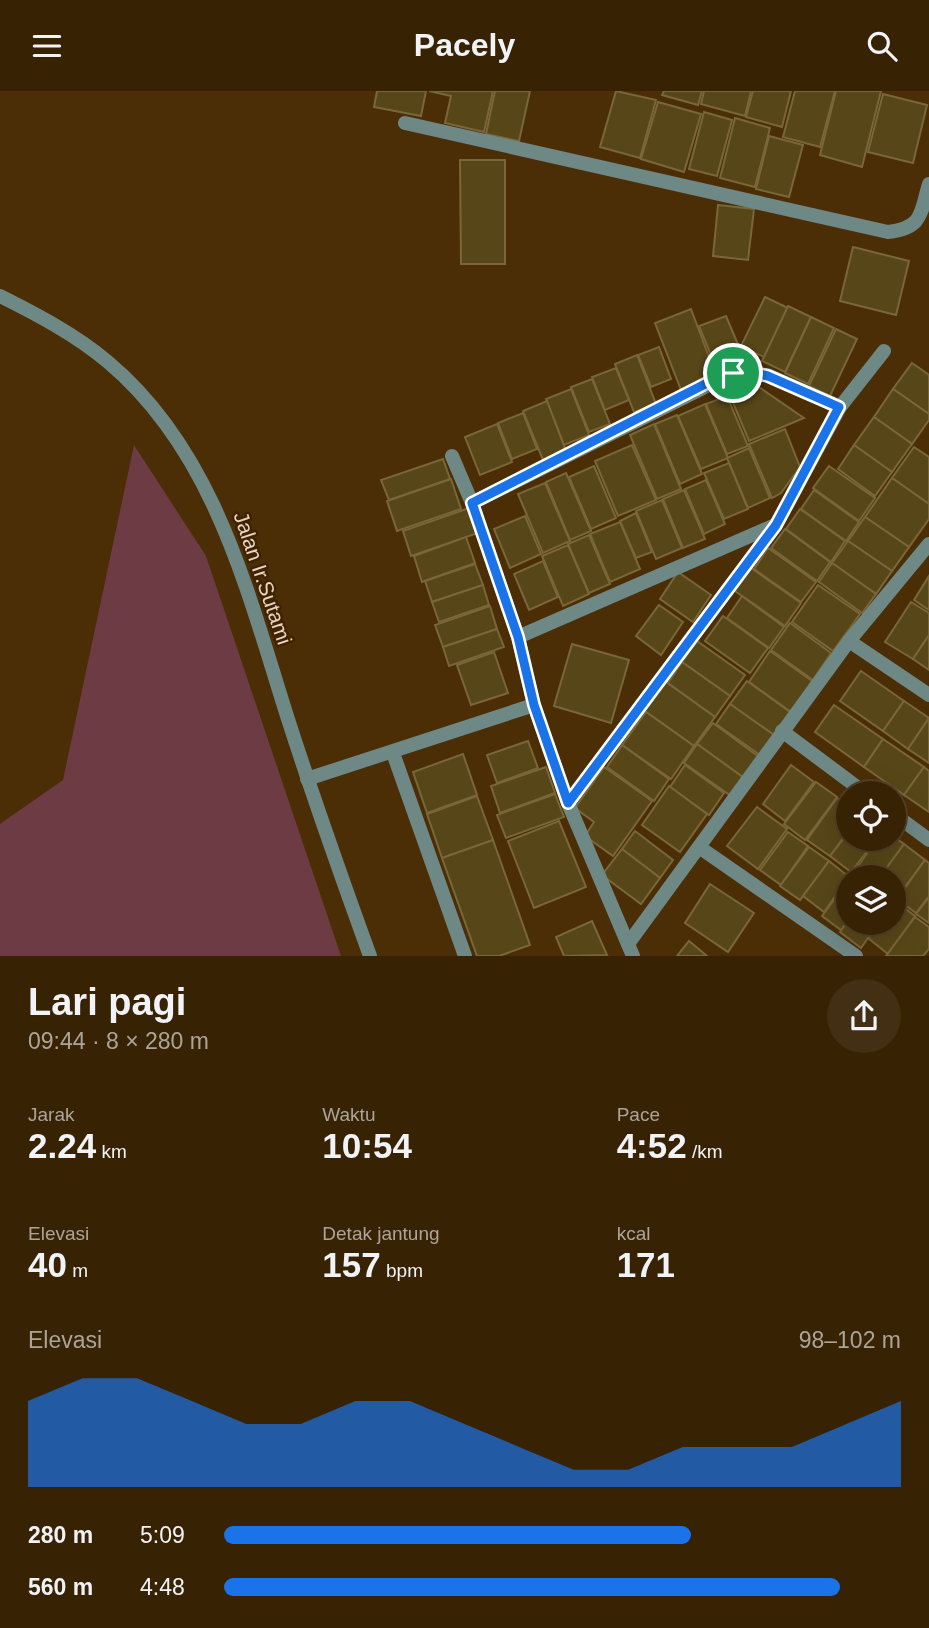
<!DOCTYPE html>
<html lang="id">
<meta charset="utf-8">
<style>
body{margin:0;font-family:Arial,sans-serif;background:#432f13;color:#f1f3f6;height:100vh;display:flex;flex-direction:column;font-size:26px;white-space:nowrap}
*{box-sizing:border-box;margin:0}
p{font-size:23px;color:#aba49a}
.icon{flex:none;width:38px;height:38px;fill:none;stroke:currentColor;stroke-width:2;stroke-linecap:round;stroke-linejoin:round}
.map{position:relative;height:865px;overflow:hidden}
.side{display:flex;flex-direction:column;background:#382204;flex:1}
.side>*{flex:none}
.fabs{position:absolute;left:836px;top:690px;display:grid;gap:14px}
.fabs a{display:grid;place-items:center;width:70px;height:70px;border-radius:50%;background:#382204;box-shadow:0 7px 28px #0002,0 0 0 2px #523f26;font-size:35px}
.pin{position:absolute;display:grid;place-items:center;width:60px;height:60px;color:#fff;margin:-30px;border:4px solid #fff;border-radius:50%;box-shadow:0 2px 7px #0007}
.round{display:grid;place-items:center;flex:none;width:74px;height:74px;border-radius:37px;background:#432f13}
.overview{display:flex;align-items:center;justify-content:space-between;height:119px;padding:0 28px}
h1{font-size:38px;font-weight:700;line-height:52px}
.figures{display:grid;grid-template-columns:repeat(3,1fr);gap:10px;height:119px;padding:7px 28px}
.figures div{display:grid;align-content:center}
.figures b{font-size:35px;font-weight:700}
.figures small{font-size:19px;font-weight:400}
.figures p{font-size:19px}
.chart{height:196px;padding:14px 28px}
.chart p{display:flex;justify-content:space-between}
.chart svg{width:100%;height:126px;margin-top:7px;fill:#1a73e8;opacity:.7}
ul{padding:0 28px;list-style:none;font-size:23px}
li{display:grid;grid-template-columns:112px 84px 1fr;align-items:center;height:52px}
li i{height:18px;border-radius:9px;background:#1a73e8}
header{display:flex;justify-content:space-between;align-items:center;height:91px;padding:0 28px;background:#382204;font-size:32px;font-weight:700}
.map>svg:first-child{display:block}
.green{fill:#6c3b44}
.building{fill:#574618;stroke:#796639;stroke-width:2}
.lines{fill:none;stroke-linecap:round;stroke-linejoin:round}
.minor{stroke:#6e8885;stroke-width:14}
.tertiary{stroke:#6e8885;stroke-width:14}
.route-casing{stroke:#fff;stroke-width:14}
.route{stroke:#1a73e8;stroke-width:9}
.labels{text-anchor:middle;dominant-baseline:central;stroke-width:5;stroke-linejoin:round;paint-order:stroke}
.street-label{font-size:21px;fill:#e7d4c1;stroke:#402300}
</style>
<header><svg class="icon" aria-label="menu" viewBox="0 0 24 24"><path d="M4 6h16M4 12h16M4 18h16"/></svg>Pacely<svg class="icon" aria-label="search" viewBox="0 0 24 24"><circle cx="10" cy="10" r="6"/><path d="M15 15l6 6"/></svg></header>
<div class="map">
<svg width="929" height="865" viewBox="0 0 929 865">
<rect width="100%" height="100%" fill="#4b2e06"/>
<polygon class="green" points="134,354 206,465 341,865 0,865 0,733 63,689"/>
<g class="building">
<polygon points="377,0 426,0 421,25 374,16"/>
<polygon points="429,0 493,0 484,41 445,32 451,5"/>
<polygon points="495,0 530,0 519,50 486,43"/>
<polygon points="616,0 656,9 640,67 600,56"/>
<polygon points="664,0 702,0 698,14 662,4"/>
<polygon points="704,0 751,0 745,25 701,13"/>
<polygon points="753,0 791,0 782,36 746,26"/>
<polygon points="795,0 835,0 820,56 783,46"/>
<polygon points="836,0 881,0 862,76 820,64"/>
<polygon points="883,3 927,14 913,72 868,61"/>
<polygon points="658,11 701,23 684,81 641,68"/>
<polygon points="704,21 732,29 717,85 689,78"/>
<polygon points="735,27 770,37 755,96 720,87"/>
<polygon points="769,45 803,54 789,106 756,98"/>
<polygon points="460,69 505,69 505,173 461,173"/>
<polygon points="718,114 754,118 748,169 713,165"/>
<polygon points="853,156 909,170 896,224 840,210"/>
<polygon points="765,206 788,217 764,266 741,255"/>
<polygon points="788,215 811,226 785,281 762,270"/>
<polygon points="691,218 716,285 681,299 655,232"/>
<polygon points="726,225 742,263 715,274 699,235"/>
<polygon points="811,226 834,237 808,293 785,282"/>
<polygon points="836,238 857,248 830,305 809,295"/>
<polygon points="659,256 671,288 651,296 638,264"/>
<polygon points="637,264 656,313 634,321 615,273"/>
<polygon points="912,272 929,284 929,323 893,298"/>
<polygon points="616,277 629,309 605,319 592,286"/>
<polygon points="592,288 610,333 589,341 571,296"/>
<polygon points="753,292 804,327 749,350 729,302"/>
<polygon points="571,298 589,344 564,354 546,308"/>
<polygon points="893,298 929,323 929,329 912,353 874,326"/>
<polygon points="727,305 748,355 727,363 706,313"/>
<polygon points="547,310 566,360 543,369 523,320"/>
<polygon points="705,313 728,367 701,378 678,325"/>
<polygon points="523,322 537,358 512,368 498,332"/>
<polygon points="677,324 702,383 680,393 655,333"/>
<polygon points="874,326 912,353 892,381 854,354"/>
<polygon points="497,333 512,371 480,384 465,346"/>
<polygon points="654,333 681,398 657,408 630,344"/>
<polygon points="785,338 800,376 781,402 772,407 749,353"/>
<polygon points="632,354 656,409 618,425 595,370"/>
<polygon points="854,354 892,381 875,405 838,378"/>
<polygon points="914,356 929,366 929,413 892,387"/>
<polygon points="749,357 770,407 748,417 727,367"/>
<polygon points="443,368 450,388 389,409 381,389"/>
<polygon points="729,372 748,418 724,428 704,382"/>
<polygon points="594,375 616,427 591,438 569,386"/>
<polygon points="829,375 875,407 859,430 813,397"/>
<polygon points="566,382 591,440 570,449 546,391"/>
<polygon points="892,387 929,413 929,428 909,456 865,426"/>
<polygon points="451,388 461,418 397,440 387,410"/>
<polygon points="706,389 725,433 704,443 685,398"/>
<polygon points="545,392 570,450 543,462 518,403"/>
<polygon points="684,399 705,448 683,457 663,408"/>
<polygon points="814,399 859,431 846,450 801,418"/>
<polygon points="662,409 682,457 656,468 636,420"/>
<polygon points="469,417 478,442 411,465 403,440"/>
<polygon points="800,418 845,450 831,471 786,438"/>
<polygon points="636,422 652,461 636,467 620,430"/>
<polygon points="525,425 541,463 510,477 494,438"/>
<polygon points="865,426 909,456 892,480 848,450"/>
<polygon points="620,431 640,478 610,491 590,443"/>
<polygon points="785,438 830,471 817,490 771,457"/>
<polygon points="589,444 610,493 589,502 568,453"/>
<polygon points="466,446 475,472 422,491 414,465"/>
<polygon points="848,450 892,480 876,503 832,472"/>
<polygon points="568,454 589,503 563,515 542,465"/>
<polygon points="768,457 816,491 801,511 754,478"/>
<polygon points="543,470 558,506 529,519 514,483"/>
<polygon points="832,472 876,503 862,522 819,491"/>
<polygon points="475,473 483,494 432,511 425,490"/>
<polygon points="751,477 801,512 785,535 735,500"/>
<polygon points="678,481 711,504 693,531 660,508"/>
<polygon points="929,485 929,519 914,509"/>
<polygon points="483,494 489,514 439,531 432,511"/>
<polygon points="818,494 860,523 833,560 792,531"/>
<polygon points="742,505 784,536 769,557 727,527"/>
<polygon points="911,511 929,522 929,544 913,568 885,551"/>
<polygon points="659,514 683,531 661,564 636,545"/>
<polygon points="490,515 497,538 443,556 435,534"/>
<polygon points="723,525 768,557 750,582 705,550"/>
<polygon points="790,532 831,562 813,589 771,559"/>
<polygon points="497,538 504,556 449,575 443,556"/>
<polygon points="929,544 929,579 913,568"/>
<polygon points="697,550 745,584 730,605 682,571"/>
<polygon points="572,553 629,569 611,632 554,615"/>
<polygon points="770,560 812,590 791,621 749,591"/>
<polygon points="494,561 508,602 471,614 457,574"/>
<polygon points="682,571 730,605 715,626 668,592"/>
<polygon points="861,580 904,610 883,640 840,610"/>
<polygon points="747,590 790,621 774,644 730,613"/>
<polygon points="666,591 715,626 694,655 645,620"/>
<polygon points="904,610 929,627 908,658 883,640"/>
<polygon points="730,613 774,644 760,664 716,633"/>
<polygon points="834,614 883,648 864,676 815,641"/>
<polygon points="646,621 694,655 671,688 622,654"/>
<polygon points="929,627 929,672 908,658"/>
<polygon points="713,632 759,666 744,687 697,653"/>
<polygon points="883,648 924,676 904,704 864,676"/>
<polygon points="528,650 538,677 497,692 487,664"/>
<polygon points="697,653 744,687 731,705 684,672"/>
<polygon points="622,654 669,688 654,710 607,676"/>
<polygon points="463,663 477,704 427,722 413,681"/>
<polygon points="685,674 724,702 709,724 670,696"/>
<polygon points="791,674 814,691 785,730 763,713"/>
<polygon points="546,676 555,702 500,722 491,695"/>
<polygon points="604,676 652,710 613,765 585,745 594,731 575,717"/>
<polygon points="924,676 929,680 929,721 904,704"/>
<polygon points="816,691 837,706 805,749 784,733"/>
<polygon points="669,695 707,723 680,761 642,734"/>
<polygon points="555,703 564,726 506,747 497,724"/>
<polygon points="477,705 493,749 442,767 427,723"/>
<polygon points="837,707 849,715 849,739 830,765 807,749"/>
<polygon points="757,716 787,738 758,778 727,755"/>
<polygon points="559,730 586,796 534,817 508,750"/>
<polygon points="635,740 673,769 660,787 622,758"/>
<polygon points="788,741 808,755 781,794 760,779"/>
<polygon points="849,741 849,747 877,747 851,781 830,765"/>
<polygon points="894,746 904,753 880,786 867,786 856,778 878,747"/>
<polygon points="493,749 530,854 499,865 477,865 442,767"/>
<polygon points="904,753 925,769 896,808 894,786 880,786"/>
<polygon points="809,756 829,770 800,809 780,795"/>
<polygon points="622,758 660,787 641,813 602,784"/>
<polygon points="925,769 929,772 929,805 916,822 897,808"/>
<polygon points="829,770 849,786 824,821 803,805"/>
<polygon points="849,789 849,828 841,839 822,825"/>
<polygon points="710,793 754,822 728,861 685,832"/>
<polygon points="929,806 929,832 916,823"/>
<polygon points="895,810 915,825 888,863 868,847 880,831 894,831"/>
<polygon points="915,826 929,836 929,858 923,865 886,865"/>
<polygon points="849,828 849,831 879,831 861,857 840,841"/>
<polygon points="592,830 607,864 564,865 556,846"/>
<polygon points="689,850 707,865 677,865"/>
</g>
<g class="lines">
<g class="minor">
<path d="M405 32 888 141C923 137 920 123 929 93"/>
<polyline points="452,365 472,412 518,546 534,614 568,712 633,865"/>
<polyline points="472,412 733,282 767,284 840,316"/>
<polyline points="518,546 773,435"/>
<polyline points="849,550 929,604"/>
<polyline points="782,640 865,702"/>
<polyline points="393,662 465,865"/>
<polyline points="307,688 534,614"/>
<polyline points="568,712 776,434 840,316 884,260"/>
<polyline points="894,723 929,749"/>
<polyline points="699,756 856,865"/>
<polyline points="628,853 849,550 929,453"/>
</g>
<path class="tertiary" d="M0 205C38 224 76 244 108 271 214 360 247 499 287 625 313 706 341 785 370 865"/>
</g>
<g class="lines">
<g class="route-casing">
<polygon id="route" points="750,281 768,285 839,316 776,434 568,712 534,614 518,546 472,412 715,288 733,282"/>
</g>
<use href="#route" class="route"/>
</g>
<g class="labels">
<g class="street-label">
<text transform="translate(263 487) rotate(71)">Jalan Ir.Sutami</text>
</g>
</g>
</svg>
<div class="fabs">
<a><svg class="icon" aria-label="locate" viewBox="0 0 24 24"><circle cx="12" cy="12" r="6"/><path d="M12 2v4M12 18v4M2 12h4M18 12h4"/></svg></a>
<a><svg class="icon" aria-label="layers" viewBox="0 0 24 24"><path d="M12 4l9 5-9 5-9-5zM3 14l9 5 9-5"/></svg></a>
</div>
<div class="pin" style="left:733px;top:282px;background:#1e9e55"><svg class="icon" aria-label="arrive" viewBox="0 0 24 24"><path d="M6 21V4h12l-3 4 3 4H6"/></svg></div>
</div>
<section class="side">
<div class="overview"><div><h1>Lari pagi</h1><p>09:44 · 8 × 280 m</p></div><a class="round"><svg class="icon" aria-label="share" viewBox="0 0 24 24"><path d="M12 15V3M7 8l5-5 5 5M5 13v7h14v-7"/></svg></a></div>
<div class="figures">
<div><p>Jarak</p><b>2.24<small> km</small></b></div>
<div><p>Waktu</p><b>10:54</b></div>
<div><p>Pace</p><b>4:52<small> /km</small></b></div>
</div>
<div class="figures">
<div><p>Elevasi</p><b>40<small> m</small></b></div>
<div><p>Detak jantung</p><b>157<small> bpm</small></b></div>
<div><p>kcal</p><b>171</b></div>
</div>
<div class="chart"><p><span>Elevasi</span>98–102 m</p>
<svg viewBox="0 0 160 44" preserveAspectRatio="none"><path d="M0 44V14L10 6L20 6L30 14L40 22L50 22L60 14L70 14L80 22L90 30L100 38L110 38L120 30L130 30L140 30L150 22L160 14V44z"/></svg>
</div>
<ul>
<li><b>280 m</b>5:09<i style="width:69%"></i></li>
<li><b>560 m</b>4:48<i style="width:91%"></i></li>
</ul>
</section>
